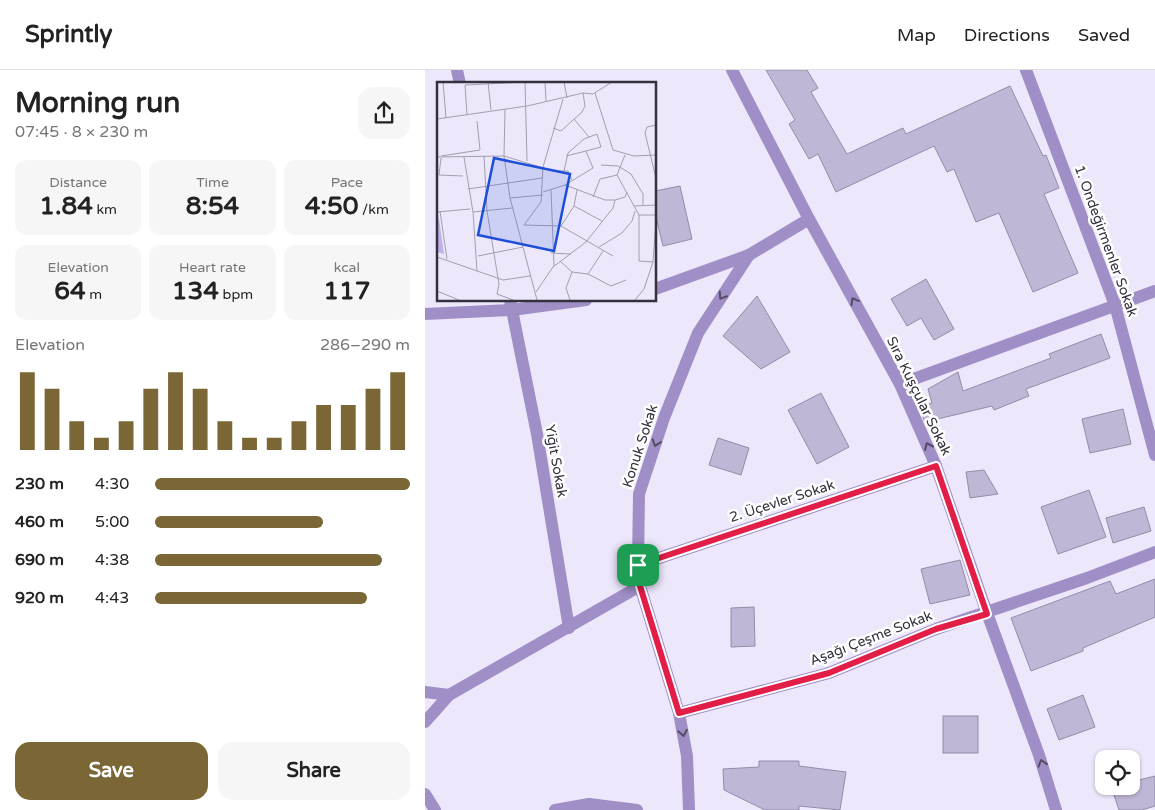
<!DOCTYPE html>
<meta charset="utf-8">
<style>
body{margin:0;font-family:"Varela Round",sans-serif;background:#f6f6f6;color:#222;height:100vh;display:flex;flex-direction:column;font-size:19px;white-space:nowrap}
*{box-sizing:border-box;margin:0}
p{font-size:16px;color:#767676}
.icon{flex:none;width:28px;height:28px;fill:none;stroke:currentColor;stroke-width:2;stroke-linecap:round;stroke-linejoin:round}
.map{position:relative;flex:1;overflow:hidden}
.side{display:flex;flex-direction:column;background:#fff;width:425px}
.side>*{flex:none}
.buttons{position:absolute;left:670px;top:680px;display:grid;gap:10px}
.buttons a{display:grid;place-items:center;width:45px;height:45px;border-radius:10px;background:#fff;box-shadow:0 1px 4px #0004;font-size:25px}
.pin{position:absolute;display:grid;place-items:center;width:42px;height:42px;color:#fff;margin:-21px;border-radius:10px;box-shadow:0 2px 8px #0006}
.round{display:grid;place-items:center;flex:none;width:52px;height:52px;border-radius:15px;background:#f6f6f6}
.summary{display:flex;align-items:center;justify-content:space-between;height:85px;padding:0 15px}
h1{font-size:28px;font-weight:800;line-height:38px}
.metrics{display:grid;grid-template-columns:repeat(3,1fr);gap:8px;height:85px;padding:5px 15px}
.metrics div{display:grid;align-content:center;border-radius:12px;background:#f6f6f6;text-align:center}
.metrics b{font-size:25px;font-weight:800}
.metrics small{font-size:14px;font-weight:400}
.metrics p{font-size:14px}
.chart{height:140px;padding:10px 15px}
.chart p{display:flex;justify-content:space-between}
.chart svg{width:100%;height:90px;margin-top:5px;stroke:#7a6735;stroke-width:6}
.action{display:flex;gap:10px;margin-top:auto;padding:10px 15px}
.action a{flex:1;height:58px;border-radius:15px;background:#7a6735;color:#fff;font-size:20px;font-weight:800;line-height:58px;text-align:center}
.action a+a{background:#f6f6f6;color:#222}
ul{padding:0 15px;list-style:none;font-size:16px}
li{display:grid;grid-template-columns:80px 60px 1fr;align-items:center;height:38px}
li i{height:12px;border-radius:6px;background:#7a6735}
header{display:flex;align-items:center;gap:30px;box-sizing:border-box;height:70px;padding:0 25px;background:#fff;border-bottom:1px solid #e0e0e0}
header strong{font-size:24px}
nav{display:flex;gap:28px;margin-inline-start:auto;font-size:18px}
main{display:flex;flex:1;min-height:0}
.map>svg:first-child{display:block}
.building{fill:#c0b7d7;stroke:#948baa}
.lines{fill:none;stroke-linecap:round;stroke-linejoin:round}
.minor{stroke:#a08ec6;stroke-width:12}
.oneway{stroke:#544c66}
.route-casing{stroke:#fff;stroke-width:10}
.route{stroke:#e11d48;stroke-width:6}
.labels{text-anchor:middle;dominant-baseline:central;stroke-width:5;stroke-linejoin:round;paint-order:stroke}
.street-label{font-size:14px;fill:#34303d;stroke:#fff}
.inset-road{fill:none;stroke:#a39eaf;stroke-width:1}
.view{fill:#1d4ed8;fill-opacity:0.15;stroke:#1d4ed8;stroke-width:2.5}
.inset-edge{fill:none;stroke:#34303d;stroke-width:2.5}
</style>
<header>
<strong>Sprintly</strong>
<nav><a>Map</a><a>Directions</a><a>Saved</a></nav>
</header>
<main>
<section class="side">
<div class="summary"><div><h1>Morning run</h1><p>07:45 · 8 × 230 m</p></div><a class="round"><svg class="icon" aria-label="share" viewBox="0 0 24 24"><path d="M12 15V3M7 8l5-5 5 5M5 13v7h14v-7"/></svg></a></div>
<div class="metrics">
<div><p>Distance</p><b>1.84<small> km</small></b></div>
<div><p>Time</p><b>8:54</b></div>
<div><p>Pace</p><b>4:50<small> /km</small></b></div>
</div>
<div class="metrics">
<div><p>Elevation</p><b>64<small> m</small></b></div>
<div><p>Heart rate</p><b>134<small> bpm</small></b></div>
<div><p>kcal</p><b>117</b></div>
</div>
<div class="chart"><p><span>Elevation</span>286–290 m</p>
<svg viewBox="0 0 160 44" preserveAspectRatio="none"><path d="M5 44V6M15 44V14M25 44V30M35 44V38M45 44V30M55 44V14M65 44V6M75 44V14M85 44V30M95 44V38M105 44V38M115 44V30M125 44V22M135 44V22M145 44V14M155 44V6"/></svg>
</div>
<ul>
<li><b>230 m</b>4:30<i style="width:100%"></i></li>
<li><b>460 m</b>5:00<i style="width:66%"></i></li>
<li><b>690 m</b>4:38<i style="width:89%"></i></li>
<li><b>920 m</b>4:43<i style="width:83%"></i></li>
</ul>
<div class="action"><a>Save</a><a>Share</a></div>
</section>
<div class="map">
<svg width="730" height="740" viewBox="0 0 730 740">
<rect width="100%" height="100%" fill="#ede7fb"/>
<g class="building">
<polygon points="341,0 382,0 393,18 386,22 422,84 478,58 481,64 585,16 618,86 621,85 634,118 619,124 653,203 608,222 574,143 551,152 529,99 522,102 509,76 411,122 393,84 384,89 364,54 370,50"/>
<polygon points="255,116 267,169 238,176 230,143 230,121"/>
<polygon points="501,209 529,259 509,270 496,248 482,256 466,229"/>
<polygon points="332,226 365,282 336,299 298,266"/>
<polygon points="676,264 685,288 601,319 604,326 569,340 567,336 500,352 494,338 507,333 503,319 533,302 538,321 626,288 624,284"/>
<polygon points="396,323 424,377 392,394 363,340"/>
<polygon points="698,339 706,374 665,383 657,349"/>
<polygon points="293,368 324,378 316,405 284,395"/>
<polygon points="559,400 573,424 545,428 541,402"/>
<polygon points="664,420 681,467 633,484 616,437"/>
<polygon points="719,437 726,461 688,473 681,448"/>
<polygon points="535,490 545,525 505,534 496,499"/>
<polygon points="730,509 730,547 658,578 658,581 606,601 586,548 685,511 691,524"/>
<polygon points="329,537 330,576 306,577 306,538"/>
<polygon points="658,625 670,657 634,670 622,639"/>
<rect x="518" y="646" width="35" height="37"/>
<polygon points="334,691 374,691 374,696 421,702 415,740 374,736 374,740 340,740 299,720 298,699 334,697"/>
<polygon points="730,706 730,736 717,740 694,740 686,716 706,716 706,712"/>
</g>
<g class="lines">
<g class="minor">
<polyline points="32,0 35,14"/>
<polyline points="307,0 384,149 475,314 511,396 562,543 614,685 631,740"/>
<polyline points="601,0 690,235 730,385"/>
<polyline points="230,219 324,185 384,149"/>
<polyline points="85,230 112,364 144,558"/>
<polyline points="0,244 87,240 161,230"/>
<polyline points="475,314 730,221"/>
<polyline points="213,495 511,396"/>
<polyline points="0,622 24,625"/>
<polyline points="254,643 404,603 511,559 662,508 730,482"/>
<polyline points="0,652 24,625 215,516"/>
<polyline points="0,724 10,740"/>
<polyline points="130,740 164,734 212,740"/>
<polyline points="264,740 262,686 254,643 215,516 213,495 214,424 239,348 273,263 324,185"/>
</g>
</g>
<defs><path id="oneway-chevron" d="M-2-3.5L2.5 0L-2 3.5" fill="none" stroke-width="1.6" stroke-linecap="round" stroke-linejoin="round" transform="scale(1.25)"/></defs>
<g class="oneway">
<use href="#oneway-chevron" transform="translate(297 226) rotate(123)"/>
<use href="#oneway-chevron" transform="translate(429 231) rotate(-119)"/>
<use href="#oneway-chevron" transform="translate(231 373) rotate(109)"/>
<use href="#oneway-chevron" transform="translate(503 376) rotate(-114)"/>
<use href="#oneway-chevron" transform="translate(258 663) rotate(80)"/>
<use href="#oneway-chevron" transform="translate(617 693) rotate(-107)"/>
</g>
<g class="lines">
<g class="route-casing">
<polygon id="route" points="511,396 562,544 511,559 404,603 254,643 215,516 213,495"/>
</g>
<use href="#route" class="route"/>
</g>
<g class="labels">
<g class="street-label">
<text transform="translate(681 171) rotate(70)">1. Ondeğirmenler Sokak</text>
<text transform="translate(494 326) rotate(64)">Sıra Kuşçular Sokak</text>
<text transform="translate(215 376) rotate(-72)">Konuk Sokak</text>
<text transform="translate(131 391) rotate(80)">Yiğit Sokak</text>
<text transform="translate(357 431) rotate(-18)">2. Üçevler Sokak</text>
<text transform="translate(446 568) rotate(-21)">Aşağı Çeşme Sokak</text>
</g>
</g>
<g transform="translate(12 12)">
<rect width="219" height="219" fill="#ede7fb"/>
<path d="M0 137H2L7 172 0 170Z" fill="#c2b0eb"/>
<path class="inset-road" d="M6 0 9 36M51 0 54 28M88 0 90 79M108 0 109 19M127 0 130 16M28 3 88 0M28 3 30 33M146 11 156 12 175 0M158 11 176 68 197 74 219 73M68 27 67 74 73 116 100 218M0 37 90 24 146 11M137 37 152 55M219 43 210 45 208 51 219 96M116 46 124 49 145 30 148 24 146 11M188 73 180 93 202 133V179L216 180M4 74 43 68 40 39M47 74 50 129 62 202 60 212 76 218M129 74 149 69M0 75 67 74 116 89H131L135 98M27 75 36 130 40 189M4 76 2 93 26 94M164 83 181 84 194 92 206 112V124M128 103 168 118H178M31 107 105 96M114 108 117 184M106 110 128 103 156 86 149 69 164 65 160 52 147 57 131 71 127 89M156 115 163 97 180 93M73 116 106 113M137 124 165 139M197 124 219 123M3 129 10 177M0 130 33 127M36 130 75 126M202 133H219M87 143 104 120 106 85 126 17M87 143 124 144 176 174M124 144 137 124 140 108M162 165 185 151 195 139 198 129M114 171 134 172M41 174 86 165M0 175 66 198 93 194M123 179 135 190 151 192 174 204 189 198M151 192 166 169M0 209 22 218M99 210 116 185 149 160 176 126 178 118 188 115 190 110M133 218 129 206 135 190M198 218 207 207 216 180 219 138"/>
<path class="view" d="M57 76 133 92 117 169 41 153Z"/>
<rect width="219" height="219" class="inset-edge"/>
</g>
</svg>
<div class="buttons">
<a><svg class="icon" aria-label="locate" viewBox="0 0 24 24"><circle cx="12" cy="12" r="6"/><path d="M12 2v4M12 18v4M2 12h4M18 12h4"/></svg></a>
</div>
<div class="pin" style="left:213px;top:495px;background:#1e9e55"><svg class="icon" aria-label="arrive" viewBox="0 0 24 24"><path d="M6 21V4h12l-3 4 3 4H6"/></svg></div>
</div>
</main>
